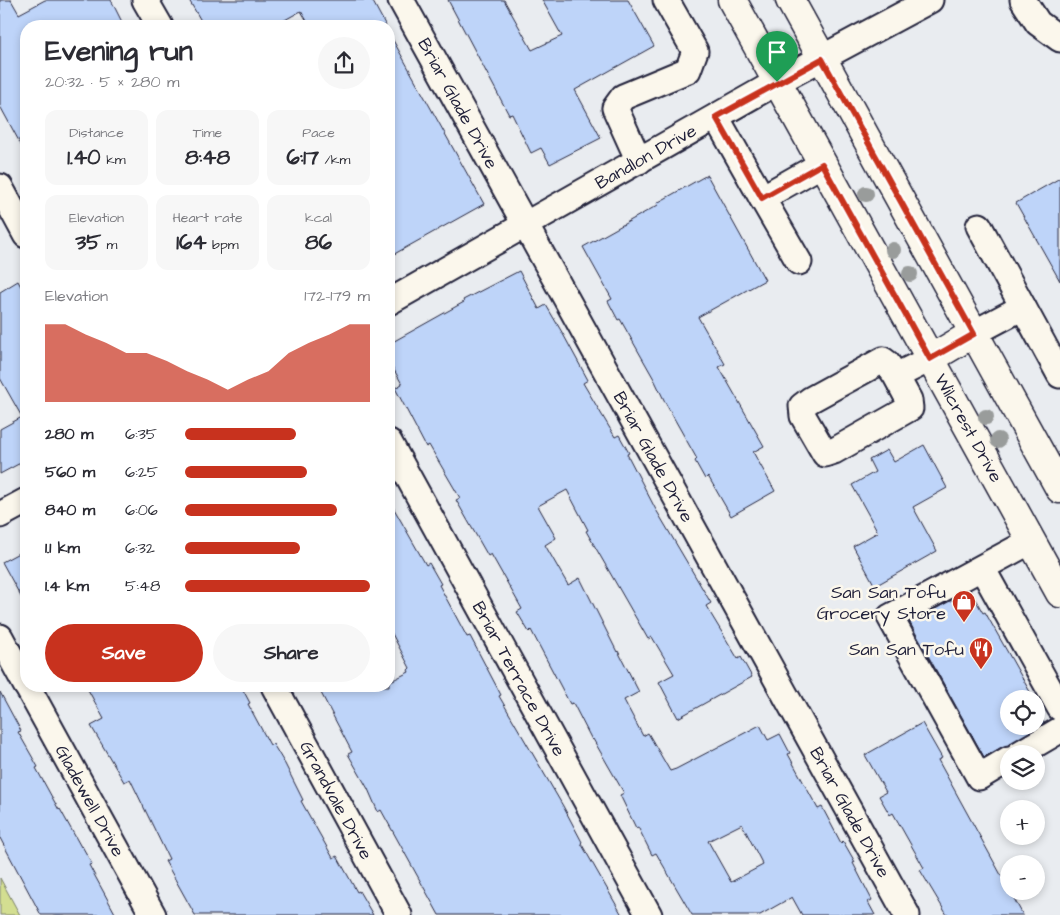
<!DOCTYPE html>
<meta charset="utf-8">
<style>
body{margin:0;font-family:"Architects Daughter",sans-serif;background:#f7f7f7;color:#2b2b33;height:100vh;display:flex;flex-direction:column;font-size:19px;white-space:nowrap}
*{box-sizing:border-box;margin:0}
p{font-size:16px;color:#7c7c81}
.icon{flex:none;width:28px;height:28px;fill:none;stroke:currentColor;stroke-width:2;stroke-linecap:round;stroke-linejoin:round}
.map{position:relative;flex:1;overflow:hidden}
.panel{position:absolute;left:20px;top:20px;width:375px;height:672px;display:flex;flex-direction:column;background:#fff;border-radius:20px;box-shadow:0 2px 8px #0003}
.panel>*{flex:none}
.fabs{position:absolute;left:1000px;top:690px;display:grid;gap:10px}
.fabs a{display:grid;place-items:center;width:45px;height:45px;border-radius:50%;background:#fff;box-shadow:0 2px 8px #0003;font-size:25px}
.pin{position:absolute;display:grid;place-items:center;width:42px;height:42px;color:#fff;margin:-51px -21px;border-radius:50% 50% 50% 0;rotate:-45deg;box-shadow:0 0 5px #0007}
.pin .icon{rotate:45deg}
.round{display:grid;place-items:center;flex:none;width:52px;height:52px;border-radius:26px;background:#f7f7f7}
.head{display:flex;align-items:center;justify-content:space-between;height:85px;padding:0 25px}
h1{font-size:28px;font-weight:700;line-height:38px}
.metrics{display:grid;grid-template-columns:repeat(3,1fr);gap:8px;height:85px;padding:5px 25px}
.metrics div{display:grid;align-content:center;border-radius:12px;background:#f7f7f7;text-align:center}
.metrics b{font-size:21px;font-weight:700}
.metrics small{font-size:14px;font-weight:400}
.metrics p{font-size:14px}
.chart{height:140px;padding:10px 25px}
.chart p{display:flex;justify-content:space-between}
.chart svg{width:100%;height:90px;margin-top:5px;fill:#c8321e;opacity:.7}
.cta{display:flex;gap:10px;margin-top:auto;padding:10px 25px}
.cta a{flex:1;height:58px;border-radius:30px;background:#c8321e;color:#fff;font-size:20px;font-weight:700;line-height:58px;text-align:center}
.cta a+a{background:#f7f7f7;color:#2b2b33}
ul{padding:0 25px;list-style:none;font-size:16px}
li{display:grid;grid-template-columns:80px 60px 1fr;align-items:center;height:38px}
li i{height:12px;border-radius:6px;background:#c8321e}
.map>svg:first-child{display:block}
.green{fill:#d3de91;stroke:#7a8066}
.building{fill:#bed4f9;stroke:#22223b;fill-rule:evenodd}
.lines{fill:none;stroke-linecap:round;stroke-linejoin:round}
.minor-casing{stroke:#22223b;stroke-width:29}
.major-casing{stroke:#22223b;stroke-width:31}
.minor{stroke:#fbf7ec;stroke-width:25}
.major{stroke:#fbf7ec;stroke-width:28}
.tree{fill:#999c9b}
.route-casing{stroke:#fff;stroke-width:10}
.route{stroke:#c8321e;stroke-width:6}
.labels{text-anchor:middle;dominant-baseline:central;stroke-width:5;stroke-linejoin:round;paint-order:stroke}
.street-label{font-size:18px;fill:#22223b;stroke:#fbf7ec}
.poi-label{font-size:18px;fill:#22223b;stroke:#fbf7ec;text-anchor:end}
</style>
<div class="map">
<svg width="1060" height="915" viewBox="0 0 1060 915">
<rect width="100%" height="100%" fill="#e9ecf0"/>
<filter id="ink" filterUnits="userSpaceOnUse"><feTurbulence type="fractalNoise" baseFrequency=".02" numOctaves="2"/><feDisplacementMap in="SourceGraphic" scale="10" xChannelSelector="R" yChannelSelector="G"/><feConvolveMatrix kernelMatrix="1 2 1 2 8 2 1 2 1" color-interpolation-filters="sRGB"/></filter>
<g filter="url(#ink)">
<polygon class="green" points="0,878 20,915 0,915"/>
<g class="building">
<polygon points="0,0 11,0 19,14 45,0 111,0 124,26 26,26 26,154 0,106"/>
<polygon points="189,0 372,0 386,26 310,26 301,11 274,26 204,26"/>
<polygon points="448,0 504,0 532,50 562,36 542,0 628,0 654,46 575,90 601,138 550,164 541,148 531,153 512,114 509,115"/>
<polygon points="389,33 484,204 389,257"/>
<polygon points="707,175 765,280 698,317 725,364 719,367 764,446 753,452 775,491 731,516 708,476 705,479 695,461 697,459 666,404 654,379 620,319 618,320 608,301 612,299 583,247 658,205 657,203"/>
<polygon points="1060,178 1060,281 1016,203"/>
<path d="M519 271 539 309 546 305 563 334 588 380 583 383 615 437 619 435 629 453 627 454 655 508 711 603 706 606 738 659 741 657 752 677 678 718 659 682 674 674 652 637 648 639 586 531 588 530 567 490 538 506 556 538 545 545 568 585 580 578 617 652 618 651 639 692 624 700 643 736 648 733 670 771 676 769 760 725 768 740 780 734 790 753 788 754 818 809 822 807 841 843 843 841 855 862 853 863 872 900 868 902 875 915H802L792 897 760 915H692L656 853 652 855 638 827 636 828 620 795 624 793 593 739 592 740 573 703 570 704 531 630 529 632 517 612 522 609 491 554 488 556 456 500 460 498 429 445 426 447 395 388 402 384 389 361V344L464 302 463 300ZM742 824 763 865 731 882 708 841Z"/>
<polygon points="18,281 26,296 26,460 0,474 0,429 22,417 0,378 0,292"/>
<polygon points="924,445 947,488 913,507 937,551 875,586 853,546 878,532 852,485 875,472 869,460 887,450 894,462"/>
<polygon points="389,500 426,565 429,563 441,584 439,585 467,637 470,636 501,695 499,696 563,806 582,842 581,843 622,915 439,915 381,810 378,812 368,789 348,754 352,752 320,691 329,686 389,686 389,682 409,672 408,670 410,668 389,628"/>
<polygon points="26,549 26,606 2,562"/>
<polygon points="970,590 983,613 985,612 1034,699 1009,699 1009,726 1036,726 1036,708 1044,723 1009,745 1002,747 984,757 910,623"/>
<polygon points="86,686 241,686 250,703 248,704 270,745 273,744 285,764 303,800 301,801 333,858 337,856 357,892 359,891 373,915 195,915 165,861 169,859 130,779 124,782 91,726 104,719"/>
<polygon points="0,692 21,731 18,732 38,767 36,768 59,810 60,809 81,847 82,846 92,864 89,865 116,915 41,915 0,838"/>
<polygon points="922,723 942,758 938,760 1023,915 947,915 920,870 924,868 893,813 890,815 879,796 886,792 865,755"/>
</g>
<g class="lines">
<g class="minor-casing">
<g id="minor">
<polyline points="145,0 160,26"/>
<path id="s1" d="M401 0 907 915"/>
<polyline points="1023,0 1038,23 1060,39"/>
<polyline points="716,117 762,198 822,164"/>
<polyline points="639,161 615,108 623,97 688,70 695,51 666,0"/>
<polyline points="0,187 26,235"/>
<polyline points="762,198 799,262"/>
<polyline points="979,226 1060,375"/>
<path id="s2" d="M389 302 777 82 930 0"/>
<polyline points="974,333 1023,307"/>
<polyline points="896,376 887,363 883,360 810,400 802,406 803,416 825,454 834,451 910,408 909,400 896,376 930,359"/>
<path id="s3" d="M389 442 649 915"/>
<polyline points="0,515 26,501"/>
<polyline points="982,568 1060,708"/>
<polyline points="0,637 26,685"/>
<path id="s4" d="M27 686 153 915"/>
<path id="s5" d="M274 686 399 915"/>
<polyline points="1019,754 1060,730"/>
<polyline points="1009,759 979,777 890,617 1031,541"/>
</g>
</g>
<g class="major-casing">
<g id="major">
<path id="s6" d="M732 0 1060 593"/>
<polyline points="790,0 1060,489"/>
<polyline points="930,359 974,333"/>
</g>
</g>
<use href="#minor" class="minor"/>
<use href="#major" class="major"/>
</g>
<g class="tree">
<circle cx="866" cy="194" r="8"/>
<circle cx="893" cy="250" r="8"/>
<circle cx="910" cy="274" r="8"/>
<circle cx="986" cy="417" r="8"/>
<circle cx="998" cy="440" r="8"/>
</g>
</g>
<g class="lines" filter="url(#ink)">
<g class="route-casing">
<polygon id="route" points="822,59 974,334 930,359 822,164 762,198 716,117"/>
</g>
<use href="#route" class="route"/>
</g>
<defs>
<g id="shop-pin" transform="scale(1.25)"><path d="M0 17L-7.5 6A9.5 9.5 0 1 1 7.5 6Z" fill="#c8321e" stroke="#fbf7ec"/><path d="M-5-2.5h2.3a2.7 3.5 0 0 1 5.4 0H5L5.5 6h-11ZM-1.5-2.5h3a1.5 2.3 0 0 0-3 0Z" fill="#fff"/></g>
<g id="restaurant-pin" transform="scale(1.25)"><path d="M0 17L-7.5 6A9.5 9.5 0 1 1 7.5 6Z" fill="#c8321e" stroke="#fbf7ec"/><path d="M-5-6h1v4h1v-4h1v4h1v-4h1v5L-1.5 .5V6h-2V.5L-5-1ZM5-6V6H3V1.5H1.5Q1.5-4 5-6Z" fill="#fff"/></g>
</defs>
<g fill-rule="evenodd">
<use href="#shop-pin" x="964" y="602"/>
<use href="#restaurant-pin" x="981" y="649"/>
</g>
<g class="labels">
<g class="street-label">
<text stroke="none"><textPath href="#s1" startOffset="118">Briar Glade Drive</textPath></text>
<text stroke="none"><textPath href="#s2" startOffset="295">Bandlon Drive</textPath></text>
<text stroke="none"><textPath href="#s6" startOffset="489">Wilcrest Drive</textPath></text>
<text stroke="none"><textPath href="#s1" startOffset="522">Briar Glade Drive</textPath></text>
<text stroke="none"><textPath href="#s3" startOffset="270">Briar Terrace Drive</textPath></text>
<text stroke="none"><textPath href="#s4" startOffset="131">Gladewell Drive</textPath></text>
<text stroke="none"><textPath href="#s5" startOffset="130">Grandvale Drive</textPath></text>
<text stroke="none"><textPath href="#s1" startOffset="928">Briar Glade Drive</textPath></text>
</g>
<g class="poi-label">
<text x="946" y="592">San San Tofu<tspan x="946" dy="21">Grocery Store</tspan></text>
<text x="964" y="649">San San Tofu</text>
</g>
</g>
</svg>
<div class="fabs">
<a><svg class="icon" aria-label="locate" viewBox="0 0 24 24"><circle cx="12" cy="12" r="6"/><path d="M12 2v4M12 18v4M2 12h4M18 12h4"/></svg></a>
<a><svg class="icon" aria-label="layers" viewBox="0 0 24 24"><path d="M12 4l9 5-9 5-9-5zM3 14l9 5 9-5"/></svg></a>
<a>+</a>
<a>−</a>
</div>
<div class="pin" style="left:777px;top:82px;background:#1e9e55"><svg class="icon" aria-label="arrive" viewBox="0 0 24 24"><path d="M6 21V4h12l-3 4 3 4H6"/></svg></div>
<section class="panel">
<div class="head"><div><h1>Evening run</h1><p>20:32 · 5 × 280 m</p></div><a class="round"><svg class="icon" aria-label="share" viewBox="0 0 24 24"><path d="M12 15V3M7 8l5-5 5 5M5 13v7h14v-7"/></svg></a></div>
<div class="metrics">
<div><p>Distance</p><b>1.40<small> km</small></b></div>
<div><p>Time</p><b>8:48</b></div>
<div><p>Pace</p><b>6:17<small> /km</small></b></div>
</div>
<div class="metrics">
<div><p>Elevation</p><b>35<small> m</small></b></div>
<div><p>Heart rate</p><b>164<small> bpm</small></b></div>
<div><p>kcal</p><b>86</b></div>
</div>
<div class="chart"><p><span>Elevation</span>172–179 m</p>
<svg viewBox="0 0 160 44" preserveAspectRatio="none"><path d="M0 44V6L10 6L20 11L30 15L40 20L50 20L60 24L70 29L80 33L90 38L100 33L110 29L120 20L130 15L140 11L150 6L160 6V44z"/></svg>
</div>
<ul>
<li><b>280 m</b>6:35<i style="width:60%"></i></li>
<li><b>560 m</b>6:25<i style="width:66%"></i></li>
<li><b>840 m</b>6:06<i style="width:82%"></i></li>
<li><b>1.1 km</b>6:32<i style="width:62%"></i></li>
<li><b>1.4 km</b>5:48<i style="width:100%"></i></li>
</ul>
<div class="cta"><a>Save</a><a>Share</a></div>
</section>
</div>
